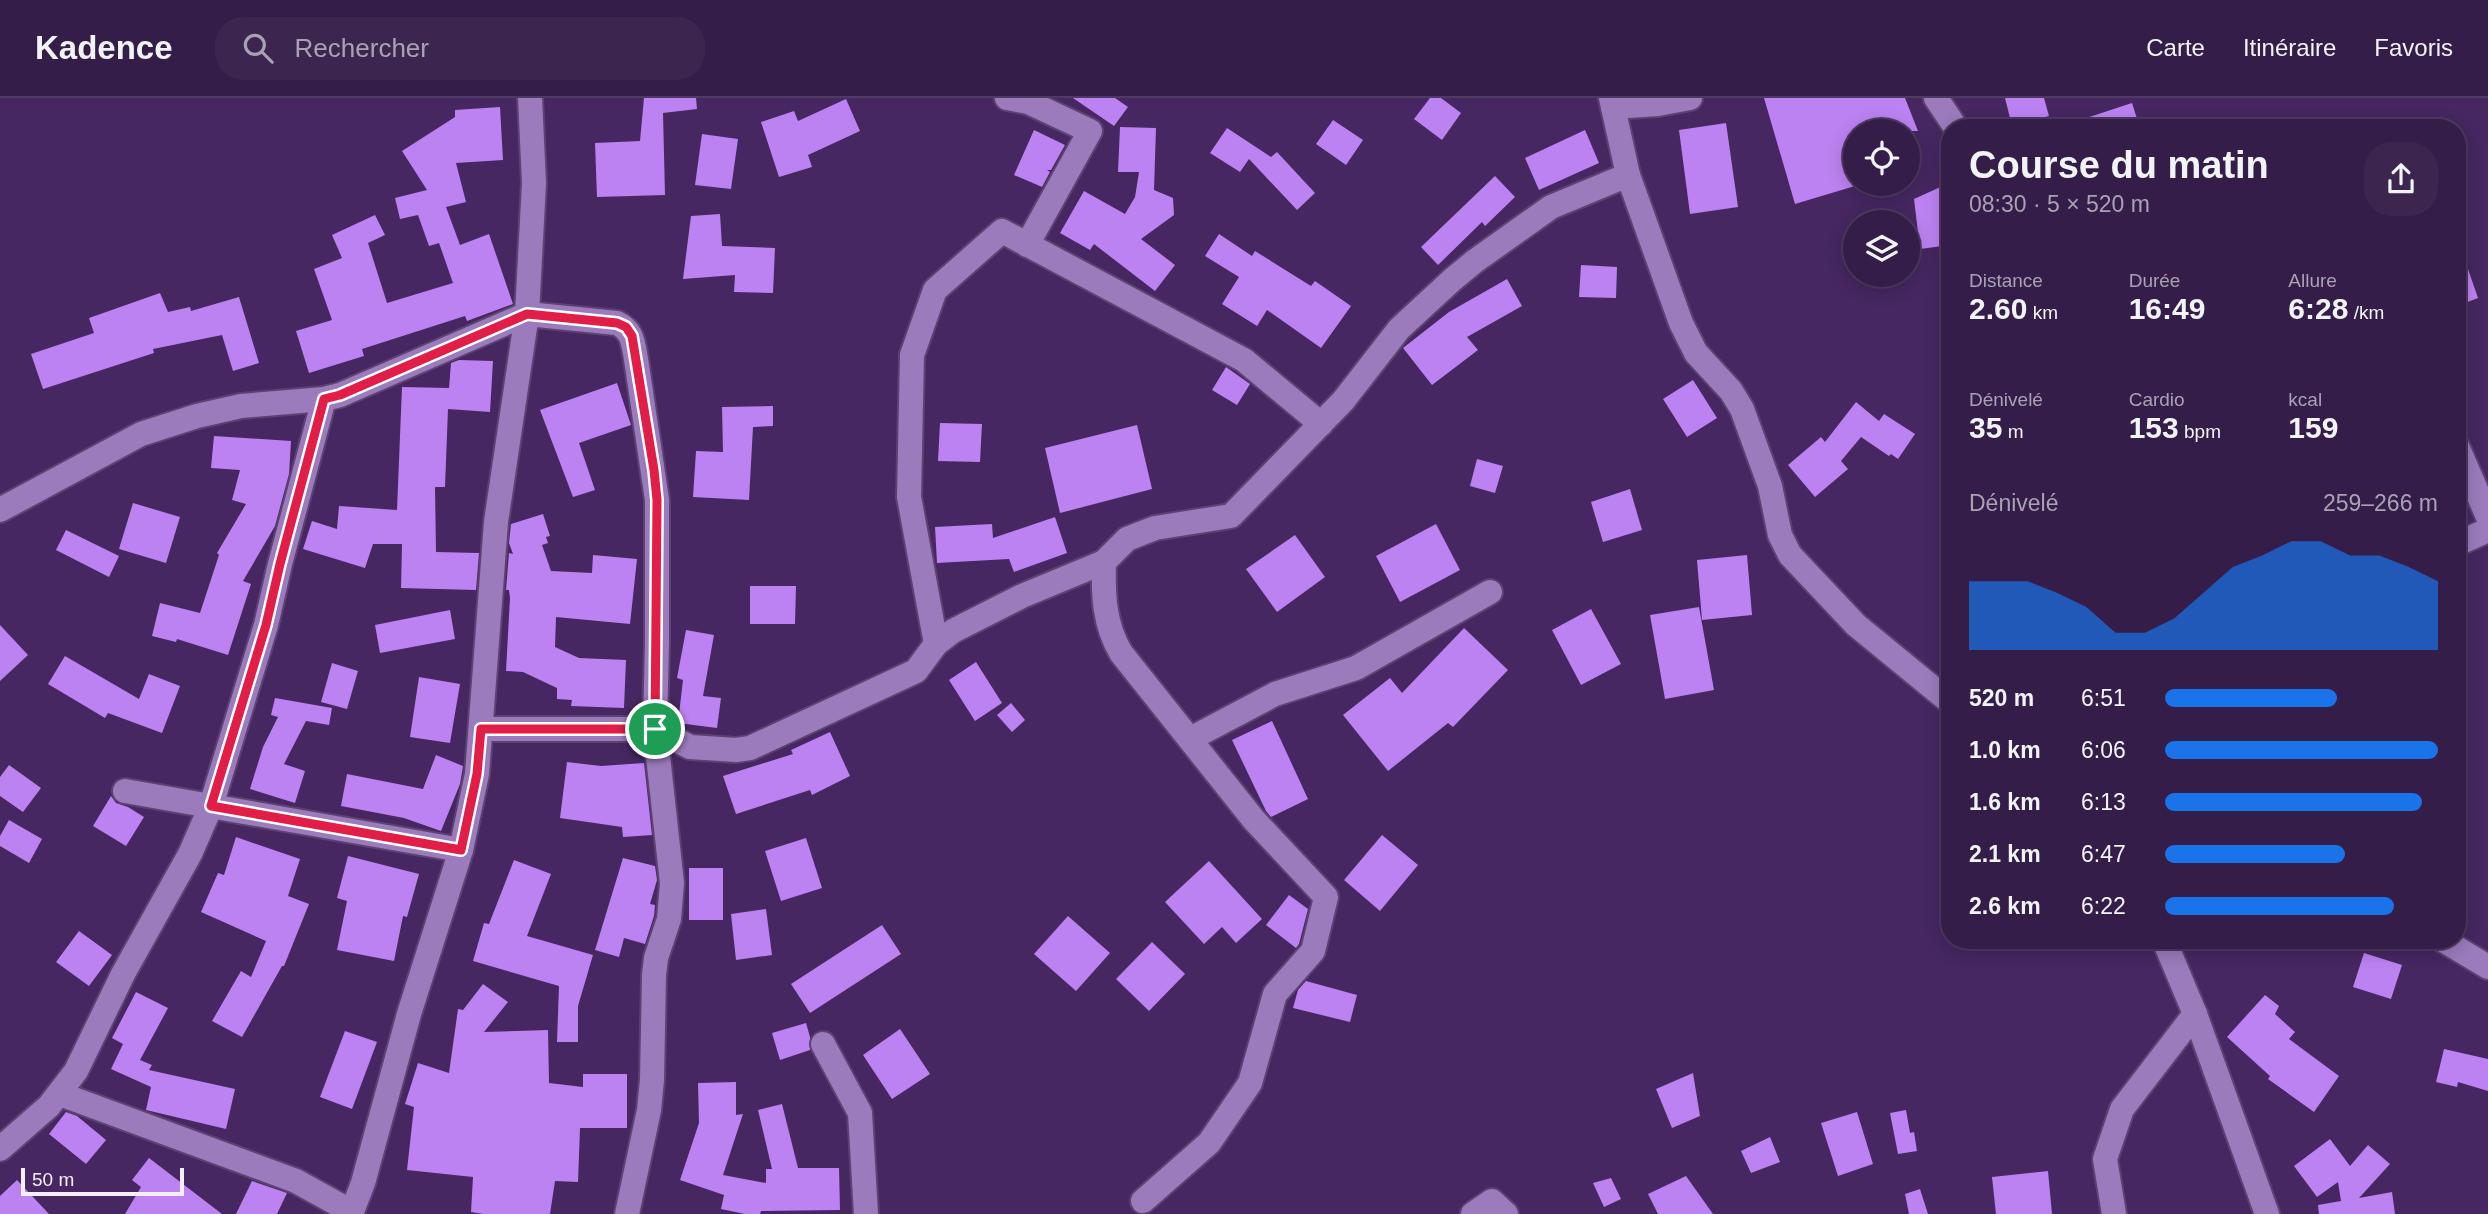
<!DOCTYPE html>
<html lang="fr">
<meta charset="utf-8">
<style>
body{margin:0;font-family:Arial,sans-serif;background:#3c2650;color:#f1f3f6;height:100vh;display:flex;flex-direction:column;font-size:26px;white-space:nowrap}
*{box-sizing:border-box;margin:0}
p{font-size:23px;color:#a9a2b4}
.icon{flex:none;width:38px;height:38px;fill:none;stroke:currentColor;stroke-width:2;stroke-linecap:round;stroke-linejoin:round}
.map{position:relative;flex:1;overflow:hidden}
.sheet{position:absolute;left:1941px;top:21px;width:525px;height:830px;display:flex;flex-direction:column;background:#341d49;border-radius:28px;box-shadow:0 4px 18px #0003,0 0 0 2px #4e3b61}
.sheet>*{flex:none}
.fabs{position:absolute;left:1843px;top:21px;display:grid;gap:14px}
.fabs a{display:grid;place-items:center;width:77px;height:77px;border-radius:50%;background:#341d49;box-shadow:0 4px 18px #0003,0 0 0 2px #4e3b61;font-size:35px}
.scale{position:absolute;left:21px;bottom:18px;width:163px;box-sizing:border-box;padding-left:7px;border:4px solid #f4edfc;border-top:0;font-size:19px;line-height:24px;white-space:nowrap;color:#f4edfc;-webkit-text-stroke:5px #462761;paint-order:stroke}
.pin{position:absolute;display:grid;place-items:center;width:60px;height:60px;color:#fff;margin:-30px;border:4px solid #fff;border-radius:50%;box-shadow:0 2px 7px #0007}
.round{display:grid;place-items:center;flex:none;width:74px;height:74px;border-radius:28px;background:#3c2650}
.headline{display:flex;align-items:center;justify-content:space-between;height:119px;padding:0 28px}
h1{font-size:38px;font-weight:800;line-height:52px}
.stats{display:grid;grid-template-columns:repeat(3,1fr);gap:10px;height:119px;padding:7px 28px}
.stats div{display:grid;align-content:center}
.stats b{font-size:30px;font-weight:800}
.stats small{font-size:19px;font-weight:400}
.stats p{font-size:19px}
.chart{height:196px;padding:14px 28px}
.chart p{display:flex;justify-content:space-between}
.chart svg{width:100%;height:126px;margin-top:7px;fill:#1a73e8;opacity:.7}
ul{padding:0 28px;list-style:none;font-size:23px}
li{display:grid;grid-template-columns:112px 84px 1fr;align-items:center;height:52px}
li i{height:18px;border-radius:9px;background:#1a73e8}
header{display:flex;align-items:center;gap:42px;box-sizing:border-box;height:98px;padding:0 35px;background:#341d49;border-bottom:2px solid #4e3b61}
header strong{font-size:33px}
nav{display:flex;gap:38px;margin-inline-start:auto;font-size:24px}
.search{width:490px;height:63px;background:#3c2650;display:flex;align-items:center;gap:18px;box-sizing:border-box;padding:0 24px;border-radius:28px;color:#a9a2b4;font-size:26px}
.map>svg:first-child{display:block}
.building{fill:#bc82f2}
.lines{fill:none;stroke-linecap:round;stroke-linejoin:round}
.minor-casing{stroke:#5c4171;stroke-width:28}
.minor{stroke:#9b7bbc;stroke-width:24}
.route-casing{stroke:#fff;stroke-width:14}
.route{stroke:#e11d48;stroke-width:9}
</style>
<header>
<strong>Kadence</strong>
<div class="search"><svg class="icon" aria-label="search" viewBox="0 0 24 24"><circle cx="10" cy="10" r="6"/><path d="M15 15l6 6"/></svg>Rechercher</div>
<nav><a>Carte</a><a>Itinéraire</a><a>Favoris</a></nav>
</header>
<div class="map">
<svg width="2488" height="1116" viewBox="0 0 2488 1116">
<rect width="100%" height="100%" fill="#462761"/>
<g class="building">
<polygon points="644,0 696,0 697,11 663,15 665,97 597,99 595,45 640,43"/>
<polygon points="1073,0 1115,0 1128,9 1114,28"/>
<polygon points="1430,0 1441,0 1461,15 1442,42 1414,21"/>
<polygon points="1764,0 1905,0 1918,33 1855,33 1855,88 1795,106"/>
<polygon points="2005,0 2044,0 2049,18 2012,28"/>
<polygon points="846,1 860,33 808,57 812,69 779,79 761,24 794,13 798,23"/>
<polygon points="2132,5 2140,30 2069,30 2068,26"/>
<polygon points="500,9 503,62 456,65 466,104 446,109 460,147 489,136 513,206 467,223 465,218 362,251 364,258 309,275 296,233 332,222 314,171 342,160 332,137 375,117 385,137 368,145 387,205 453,185 439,145 429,148 418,117 400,121 395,100 427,92 402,53 455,19 455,12"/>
<polygon points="1333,22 1363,42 1346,67 1316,46"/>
<polygon points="1726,25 1738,109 1690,116 1679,32"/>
<polygon points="1120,29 1156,30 1154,92 1173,100 1174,117 1141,141 1175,167 1155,193 1094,146 1090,152 1060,135 1084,93 1125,116 1135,99 1139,74 1118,74"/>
<polygon points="1227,30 1271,59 1277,54 1315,95 1297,112 1249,61 1240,74 1210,55"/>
<polygon points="1034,32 1065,47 1051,72 1047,72 1050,74 1042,89 1014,77"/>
<polygon points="1585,32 1599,65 1539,92 1525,60"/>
<polygon points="702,36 738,41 731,91 695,87"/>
<polygon points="1495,78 1515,99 1485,128 1482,124 1438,167 1421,149"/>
<polygon points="1947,86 1950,147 1920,151 1914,101"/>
<polygon points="720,116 722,148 775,150 773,195 734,194 735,177 683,181 691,118"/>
<polygon points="1219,136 1252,158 1255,153 1311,188 1315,183 1351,208 1321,250 1267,212 1257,228 1222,206 1239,179 1205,158"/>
<polygon points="2460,148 2478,200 2457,208 2457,149"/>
<polygon points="1581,167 1617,169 1616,200 1579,199"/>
<polygon points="1507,181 1522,208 1467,239 1478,252 1432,287 1403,250 1449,214"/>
<polygon points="160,195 168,214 190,209 191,213 239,199 259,265 233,273 222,237 153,251 154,255 43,291 31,256 94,235 89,220"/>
<polygon points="459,262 493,263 490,314 448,311 445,389 435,389 436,454 479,455 476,492 401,490 402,446 373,446 365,470 303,451 312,423 337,431 339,408 397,412 402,289 449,290 451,265"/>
<polygon points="1226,269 1250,286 1237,307 1212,292"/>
<polygon points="1693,282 1717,320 1687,339 1663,301"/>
<polygon points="617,285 631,327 579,345 595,392 573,399 540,312"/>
<polygon points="1856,304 1879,323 1884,316 1915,336 1898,361 1891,356 1889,358 1861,339 1841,363 1848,371 1815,399 1788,367 1821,339 1825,344"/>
<polygon points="773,308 773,328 753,329 749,402 693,399 696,353 723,354 722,309"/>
<polygon points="940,325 982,326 980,364 938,363"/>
<polygon points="1137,327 1152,391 1060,415 1045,350"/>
<polygon points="214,338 291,343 289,376 275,428 243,483 251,486 228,557 177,541 176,544 152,538 160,505 200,515 219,457 217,455 246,406 232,402 240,372 211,370"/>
<polygon points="1477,361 1503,368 1495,395 1470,388"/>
<polygon points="1630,391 1642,432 1603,444 1591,404"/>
<polygon points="133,405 180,419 166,465 119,451"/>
<polygon points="543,416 550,438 546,439 548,445 542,447 551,473 592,475 593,457 637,461 630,526 556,519 555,549 579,560 626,562 624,610 571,608 572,602 557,601 557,590 523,574 506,573 510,500 509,492 506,492 509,455 513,456 509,445 511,426"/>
<polygon points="1055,419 1067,455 1014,474 1009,461 937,465 935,429 992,426 993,440"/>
<polygon points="1436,426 1460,472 1400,504 1376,458"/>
<polygon points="66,432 119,458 109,479 56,452"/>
<polygon points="1295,437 1325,479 1277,514 1246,471"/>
<polygon points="1747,457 1752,517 1702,522 1697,462"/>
<polygon points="750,488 796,488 795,526 750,526"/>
<polygon points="1699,509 1714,592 1665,601 1650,517"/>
<polygon points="1591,511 1621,566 1581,587 1552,532"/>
<polygon points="450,512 455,541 380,555 375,527"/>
<polygon points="0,527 28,557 0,583"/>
<polygon points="1464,530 1508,572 1453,629 1448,625 1388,673 1343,617 1390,580 1402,595"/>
<polygon points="686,532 714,537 703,598 721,600 717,630 678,625 683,582 677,580"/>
<polygon points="65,558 139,601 149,576 180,588 162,635 108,615 105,620 48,586"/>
<polygon points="976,564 1002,605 975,623 949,582"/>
<polygon points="332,565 358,573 347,611 321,604"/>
<polygon points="419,579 460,586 450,645 410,639"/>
<polygon points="275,600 332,610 329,627 306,623 284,666 305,673 295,705 250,691 263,649 278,619 271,617"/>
<polygon points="1011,605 1025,622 1012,634 997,617"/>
<polygon points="1272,623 1308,701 1271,719 1266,713 1232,642"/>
<polygon points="830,634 850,678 812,697 810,692 736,716 723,678 793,656 791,652"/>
<polygon points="436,657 463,668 460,686 441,733 404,720 341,708 347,676 423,691"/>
<polygon points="567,664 601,668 644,665 652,737 623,739 622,729 560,720"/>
<polygon points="9,667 41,690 23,714 0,698 0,679"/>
<polygon points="111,698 116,705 128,709 144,719 126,748 93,728"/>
<polygon points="9,722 42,741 29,765 0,748 0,738"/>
<polygon points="1382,737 1418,767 1380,813 1344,782"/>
<polygon points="236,739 300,761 288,798 309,806 284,868 282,868 242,939 212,923 241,873 251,879 266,843 201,814 218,775 224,777"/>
<polygon points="806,740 822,790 781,803 765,753"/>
<polygon points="348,758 419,776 407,819 403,818 394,863 337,852 347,803 337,800"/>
<polygon points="623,760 655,768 657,782 650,806 655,807 654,818 645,846 624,840 619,859 595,852"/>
<polygon points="514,762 551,776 527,838 593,857 578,908 578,944 557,944 559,888 473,863 484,825 489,826"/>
<polygon points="1209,763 1262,821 1236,845 1222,829 1204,846 1165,804"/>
<rect x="689" y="770" width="34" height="52"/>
<polygon points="1289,797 1308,811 1299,846 1296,850 1266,827"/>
<polygon points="766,811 772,857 736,862 731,816"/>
<polygon points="1068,818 1110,855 1076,893 1034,856"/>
<polygon points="882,827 901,856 810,915 791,886"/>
<polygon points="79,833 112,857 89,888 56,864"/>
<polygon points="1152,844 1185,876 1149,913 1116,881"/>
<polygon points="2364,855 2402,867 2391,901 2353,889"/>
<polygon points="1306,883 1357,897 1350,924 1293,910 1298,892"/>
<polygon points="483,886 508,904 484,934 548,932 549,985 583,989 583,976 627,976 627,1030 580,1030 578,1084 555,1083 550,1116 483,1116 471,1114 473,1079 407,1072 414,1009 405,1006 418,965 449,975 458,911 463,912"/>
<polygon points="136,894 168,910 140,962 152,967 149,972 235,991 226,1031 146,1012 151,989 111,971 123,946 112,940"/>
<polygon points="2265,897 2279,908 2275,916 2295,934 2289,941 2339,978 2314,1014 2268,981 2270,978 2227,939"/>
<polygon points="806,925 810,939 810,952 780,962 772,935"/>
<polygon points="900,931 930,976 892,1001 863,957"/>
<polygon points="345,933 377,944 352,1011 320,999"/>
<polygon points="2444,951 2488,961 2488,993 2458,984 2457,989 2436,984"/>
<polygon points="1693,975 1700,1018 1672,1030 1656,991"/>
<polygon points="736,984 736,1017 743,1016 723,1077 766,1085 766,1071 772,1071 758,1012 782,1006 798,1070 839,1070 840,1112 761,1113 760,1116 745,1116 721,1111 724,1097 680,1082 699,1025 698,985"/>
<polygon points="1906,1012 1910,1035 1914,1034 1917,1053 1898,1056 1890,1015"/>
<polygon points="66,1014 77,1018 106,1042 86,1066 49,1036"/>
<polygon points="1857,1014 1873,1066 1838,1078 1821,1025"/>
<polygon points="1770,1039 1780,1064 1751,1075 1741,1053"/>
<polygon points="2330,1041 2350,1068 2368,1047 2390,1066 2359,1100 2392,1094 2395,1116 2319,1116 2318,1107 2341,1103 2338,1084 2317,1099 2294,1068"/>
<polygon points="149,1060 222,1116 125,1116 141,1089 132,1082"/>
<polygon points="2048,1073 2052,1116 1996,1116 1992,1079"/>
<polygon points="1686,1078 1713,1116 1658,1116 1648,1096"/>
<polygon points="1611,1080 1621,1101 1604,1109 1593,1085"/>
<polygon points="17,1082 49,1116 0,1116 0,1098"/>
<polygon points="252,1083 287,1095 277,1116 236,1116"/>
<polygon points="1920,1091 1928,1116 1909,1116 1905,1096"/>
</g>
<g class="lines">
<g class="minor-casing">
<g id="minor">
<polyline points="1007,0 1028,4 1090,33 1027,147"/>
<polyline points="1611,0 1628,77 1681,225 1696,255 1731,293 1742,311 1770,388 1780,437 1790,457 1856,527 1950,604"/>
<polyline points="1936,0 1956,30"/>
<polyline points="1613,9 1658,6 1690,0"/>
<polyline points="2457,348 2488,419"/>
<path d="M0 412 141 336 197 318 241 308 324 301 340 297 527 216 617 225C633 233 633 245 636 261L657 402V545L655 631 672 785 669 821 656 860 654 877 652 982 649 1012 627 1116"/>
<polyline points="2457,446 2488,432"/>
<path d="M1104 464C1103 497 1104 526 1121 555L1254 722 1326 799 1313 853 1275 896 1250 985 1209 1045 1143 1103"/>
<polyline points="936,546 909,399 912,257 935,192 1002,133 1244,262 1321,326"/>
<polyline points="481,631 655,631 690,649 736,652 750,650 916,573 936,546 953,533 1022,498 1104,464 1127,441 1155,430 1231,418 1343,303 1399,231 1452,182 1475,163 1551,109 1628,77"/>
<polyline points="1190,641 1275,596 1356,570 1490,494"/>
<polyline points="125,693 461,752"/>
<polyline points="2164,842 2195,916 2267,1116"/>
<polyline points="2443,842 2488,869"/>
<polyline points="823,946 860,1015 866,1116"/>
<polyline points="60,996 296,1083 352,1114"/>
<polyline points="0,1051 49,1008 76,973 123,876 190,756 211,708 266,527 280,466 324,301"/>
<polyline points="351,1116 363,1085 409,916 461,752 477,676 496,424 527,216 534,85 530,0"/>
<polyline points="1473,1116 1492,1103 1506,1116"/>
<polyline points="2114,1116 2105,1061 2122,1011 2195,916"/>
</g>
</g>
<use href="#minor" class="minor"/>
</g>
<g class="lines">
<g class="route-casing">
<polygon id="route" points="527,216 617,225 626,229 632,238 654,372 657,402 655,631 481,631 477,676 461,752 211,708 266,527 280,466 324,301 340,297"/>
</g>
<use href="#route" class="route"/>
</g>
</svg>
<div class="fabs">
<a><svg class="icon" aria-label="locate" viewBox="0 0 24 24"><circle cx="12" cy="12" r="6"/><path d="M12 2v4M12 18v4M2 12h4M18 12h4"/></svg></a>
<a><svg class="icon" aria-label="layers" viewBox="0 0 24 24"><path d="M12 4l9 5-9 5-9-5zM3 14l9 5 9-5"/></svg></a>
</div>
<div class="scale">50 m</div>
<div class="pin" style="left:655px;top:631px;background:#1e9e55"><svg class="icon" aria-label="arrive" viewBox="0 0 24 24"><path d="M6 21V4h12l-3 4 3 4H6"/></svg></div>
<section class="sheet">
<div class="headline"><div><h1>Course du matin</h1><p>08:30 · 5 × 520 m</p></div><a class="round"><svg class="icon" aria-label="share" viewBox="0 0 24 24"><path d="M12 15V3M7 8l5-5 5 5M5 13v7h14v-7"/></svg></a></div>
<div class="stats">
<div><p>Distance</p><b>2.60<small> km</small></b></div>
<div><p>Durée</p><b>16:49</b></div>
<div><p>Allure</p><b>6:28<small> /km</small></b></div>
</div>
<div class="stats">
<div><p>Dénivelé</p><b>35<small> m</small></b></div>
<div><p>Cardio</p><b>153<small> bpm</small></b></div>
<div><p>kcal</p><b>159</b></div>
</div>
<div class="chart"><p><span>Dénivelé</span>259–266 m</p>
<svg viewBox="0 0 160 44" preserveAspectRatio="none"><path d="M0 44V20L10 20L20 20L30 24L40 29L50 38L60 38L70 33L80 24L90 15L100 11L110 6L120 6L130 11L140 11L150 15L160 20V44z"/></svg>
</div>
<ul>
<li><b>520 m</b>6:51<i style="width:63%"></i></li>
<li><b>1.0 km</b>6:06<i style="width:100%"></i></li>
<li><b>1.6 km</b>6:13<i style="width:94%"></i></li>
<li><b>2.1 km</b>6:47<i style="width:66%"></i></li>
<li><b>2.6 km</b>6:22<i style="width:84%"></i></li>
</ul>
</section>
</div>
